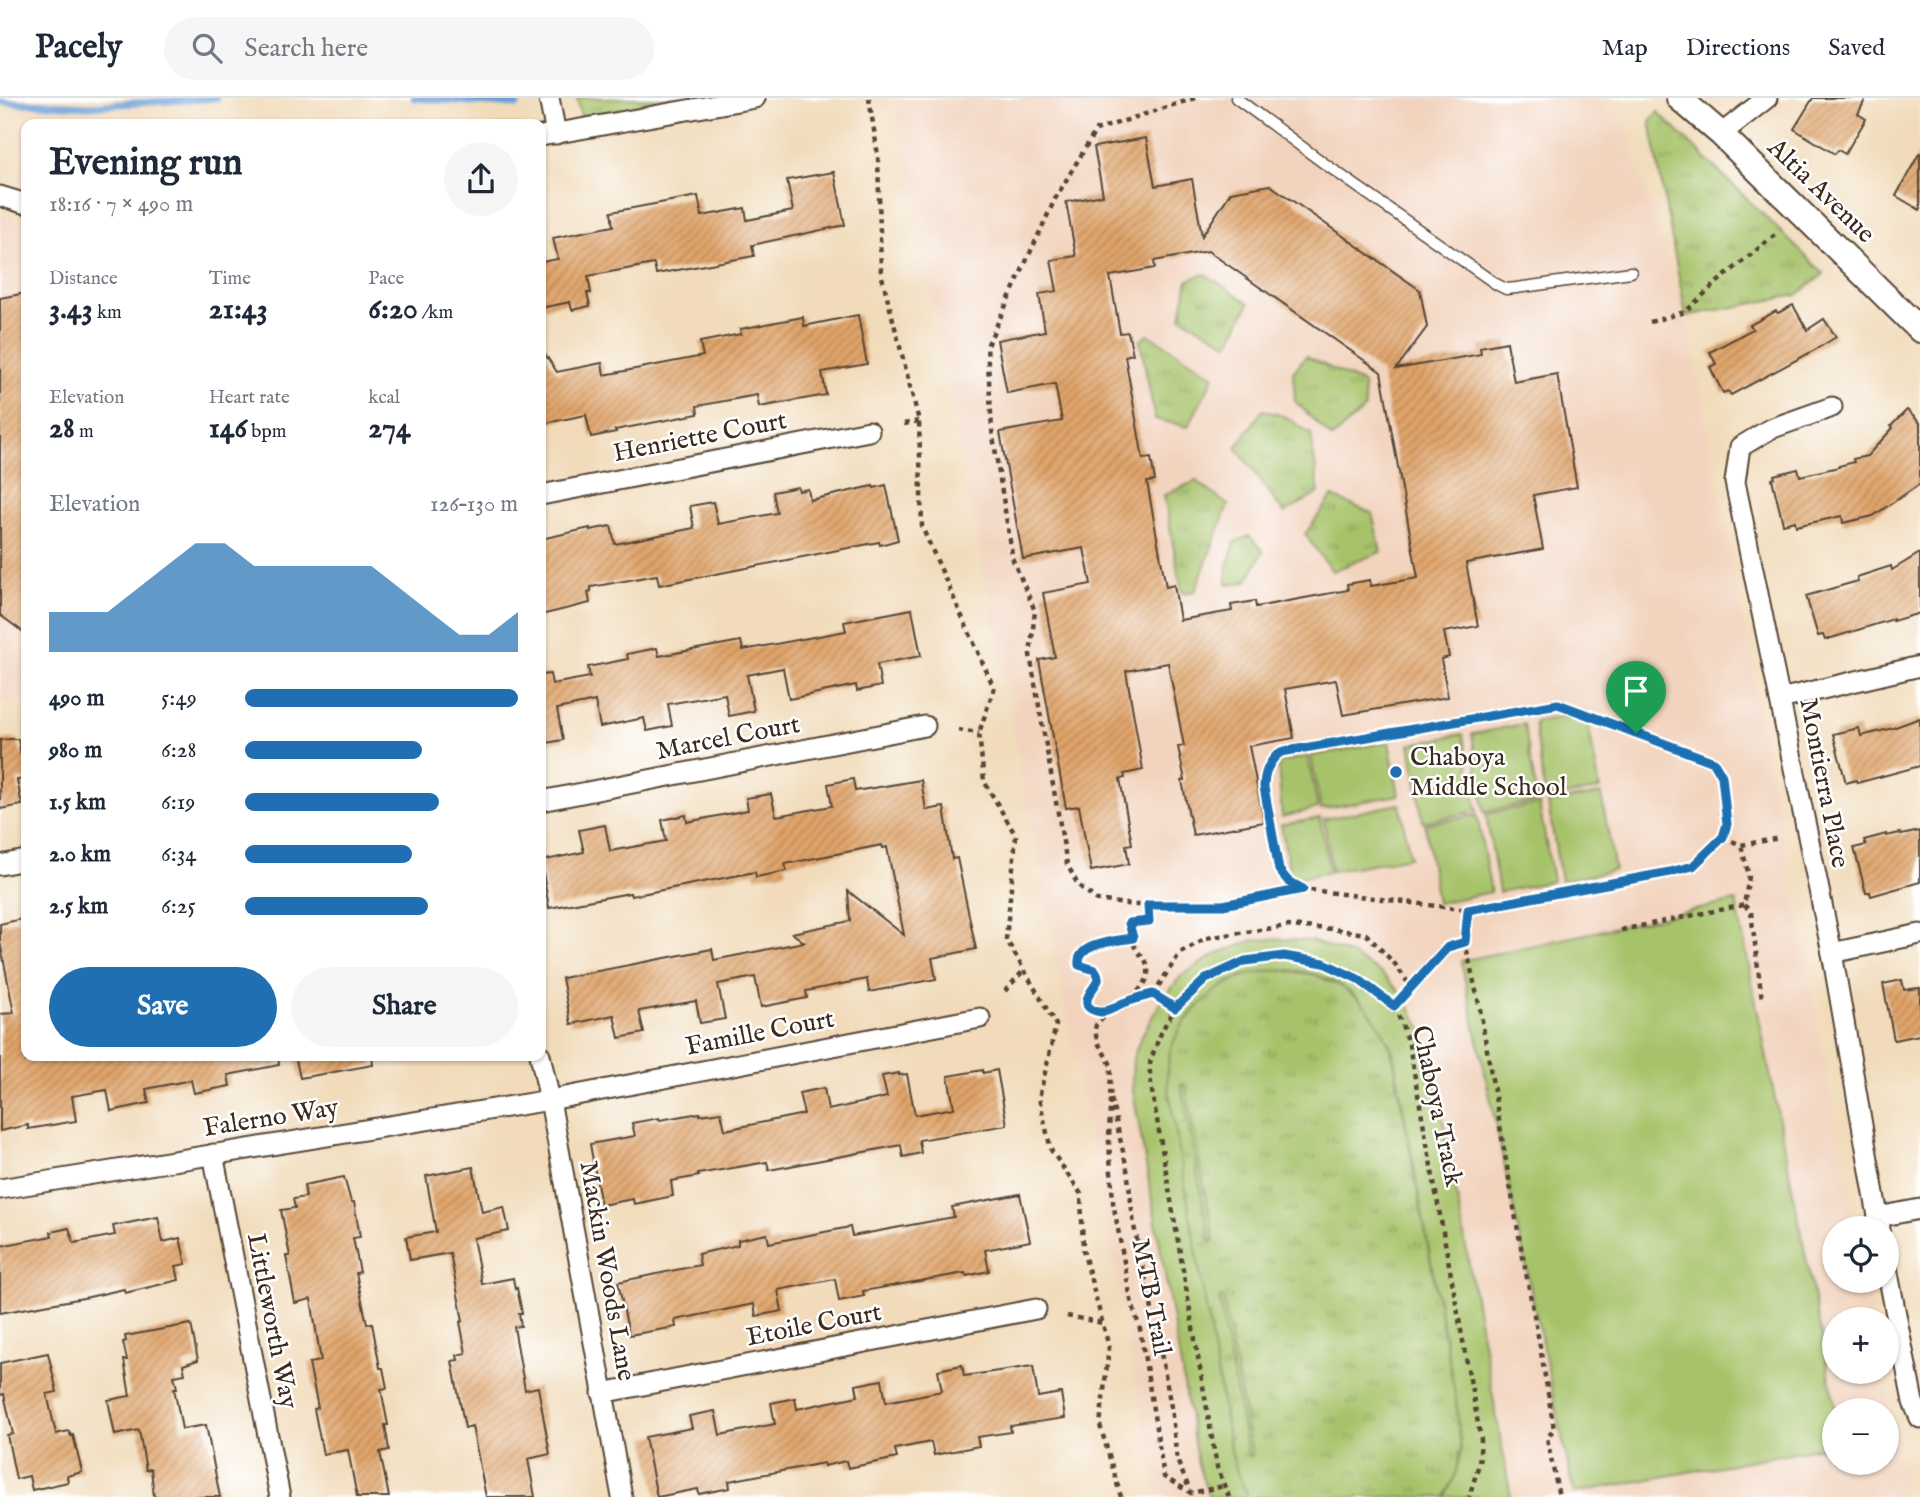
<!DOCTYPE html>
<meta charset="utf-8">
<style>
body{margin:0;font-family:"IM FELL English",serif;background:#f6f6f7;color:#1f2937;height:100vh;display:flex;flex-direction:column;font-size:26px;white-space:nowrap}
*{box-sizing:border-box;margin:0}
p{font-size:23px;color:#747a83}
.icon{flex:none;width:38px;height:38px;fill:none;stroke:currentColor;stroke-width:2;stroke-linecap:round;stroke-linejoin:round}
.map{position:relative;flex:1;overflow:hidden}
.side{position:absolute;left:21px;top:21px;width:525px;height:942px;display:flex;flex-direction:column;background:#fff;border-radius:14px;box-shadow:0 2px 5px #0004}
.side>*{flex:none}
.controls{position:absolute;left:1822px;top:1118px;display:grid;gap:14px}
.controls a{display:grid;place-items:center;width:77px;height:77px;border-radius:50%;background:#fff;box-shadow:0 2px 5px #0004;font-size:35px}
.pin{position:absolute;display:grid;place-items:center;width:60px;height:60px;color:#fff;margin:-72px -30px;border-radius:50% 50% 50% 0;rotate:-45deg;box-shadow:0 0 7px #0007}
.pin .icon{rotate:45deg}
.round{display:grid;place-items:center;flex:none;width:74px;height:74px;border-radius:37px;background:#f6f6f7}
.summary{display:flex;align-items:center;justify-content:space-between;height:119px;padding:0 28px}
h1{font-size:38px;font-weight:700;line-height:52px}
.stats{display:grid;grid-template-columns:repeat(3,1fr);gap:10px;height:119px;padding:7px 28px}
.stats div{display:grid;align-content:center}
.stats b{font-size:30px;font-weight:700}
.stats small{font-size:19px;font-weight:400}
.stats p{font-size:19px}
.chart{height:196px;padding:14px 28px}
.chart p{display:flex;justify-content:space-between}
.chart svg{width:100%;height:126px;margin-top:7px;fill:#1f6fb2;opacity:.7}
.primary-button{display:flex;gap:14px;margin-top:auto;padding:14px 28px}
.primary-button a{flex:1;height:80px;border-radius:42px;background:#1f6fb2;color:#fff;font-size:28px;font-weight:700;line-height:80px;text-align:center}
.primary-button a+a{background:#f6f6f7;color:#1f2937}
ul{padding:0 28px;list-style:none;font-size:23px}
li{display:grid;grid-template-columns:112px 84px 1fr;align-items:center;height:52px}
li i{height:18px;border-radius:9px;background:#1f6fb2}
header{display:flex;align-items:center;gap:42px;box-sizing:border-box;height:98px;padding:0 35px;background:#fff;border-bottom:2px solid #e0e1e3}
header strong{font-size:33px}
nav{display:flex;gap:38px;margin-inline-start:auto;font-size:24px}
.search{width:490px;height:63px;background:#f6f6f7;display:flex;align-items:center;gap:18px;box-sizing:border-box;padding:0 24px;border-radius:38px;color:#747a83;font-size:26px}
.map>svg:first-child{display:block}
.built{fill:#f2d4be;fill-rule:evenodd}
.grass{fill:url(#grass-tufts);stroke:#717644;stroke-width:2}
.pitch{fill:#a7c36a;stroke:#717644;stroke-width:2}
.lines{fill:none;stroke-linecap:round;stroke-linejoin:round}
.stream{stroke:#6ca0d8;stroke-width:7}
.building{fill:url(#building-hatch);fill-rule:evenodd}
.service-casing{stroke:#564535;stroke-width:13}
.minor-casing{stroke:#564535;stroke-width:23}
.tertiary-casing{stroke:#564535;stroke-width:28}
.path{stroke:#564535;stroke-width:4.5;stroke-dasharray:5 5;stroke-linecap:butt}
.service{stroke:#fff;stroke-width:10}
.minor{stroke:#fff;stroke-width:19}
.tertiary{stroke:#fff;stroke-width:24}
.route-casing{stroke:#fff;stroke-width:14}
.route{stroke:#1f6fb2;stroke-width:9}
.poi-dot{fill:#1f6fb2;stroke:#fff;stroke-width:2.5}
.labels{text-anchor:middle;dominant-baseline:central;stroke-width:5;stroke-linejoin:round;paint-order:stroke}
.street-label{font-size:26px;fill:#3b2a1e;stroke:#fff}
.poi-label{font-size:26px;fill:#3b2a1e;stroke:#fff;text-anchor:start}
</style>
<header>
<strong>Pacely</strong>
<div class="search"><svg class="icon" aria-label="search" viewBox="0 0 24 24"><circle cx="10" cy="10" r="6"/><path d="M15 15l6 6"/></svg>Search here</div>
<nav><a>Map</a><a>Directions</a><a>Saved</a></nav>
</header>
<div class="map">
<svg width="1920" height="1399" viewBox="0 0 1920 1399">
<defs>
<pattern id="grass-tufts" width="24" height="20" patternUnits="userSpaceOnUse" patternTransform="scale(1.75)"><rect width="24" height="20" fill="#a7c36a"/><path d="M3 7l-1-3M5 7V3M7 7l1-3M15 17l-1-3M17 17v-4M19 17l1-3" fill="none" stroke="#899f57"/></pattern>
<pattern id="building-hatch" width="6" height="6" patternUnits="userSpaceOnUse" patternTransform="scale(1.75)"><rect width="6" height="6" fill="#e0a46a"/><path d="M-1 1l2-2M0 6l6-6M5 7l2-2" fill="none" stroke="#b78657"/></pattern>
</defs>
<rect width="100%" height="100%" fill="#fff"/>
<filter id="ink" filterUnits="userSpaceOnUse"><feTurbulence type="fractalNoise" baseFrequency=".0143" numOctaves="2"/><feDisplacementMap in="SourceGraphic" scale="14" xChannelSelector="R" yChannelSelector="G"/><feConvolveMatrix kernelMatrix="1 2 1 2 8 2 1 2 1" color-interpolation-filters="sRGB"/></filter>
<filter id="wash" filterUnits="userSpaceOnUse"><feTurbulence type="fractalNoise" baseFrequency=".00686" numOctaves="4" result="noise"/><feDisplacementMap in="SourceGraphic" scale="28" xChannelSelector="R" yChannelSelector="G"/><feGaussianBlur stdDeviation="1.57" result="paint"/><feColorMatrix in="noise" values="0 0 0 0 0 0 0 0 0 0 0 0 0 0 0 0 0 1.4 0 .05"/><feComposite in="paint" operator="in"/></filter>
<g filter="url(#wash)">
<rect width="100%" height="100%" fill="#f1dbba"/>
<g class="built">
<path d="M918 0H1596L1625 28 1686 218 1856 1130H1834V1183H1866L1873 1221 1834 1222V1274H1883L1906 1399H1157L895 4ZM1834 1312H1886V1365H1834Z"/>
<polygon points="0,118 26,124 26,600 0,605"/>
</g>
<g class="grass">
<polygon points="577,0 680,0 581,19"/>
<polygon points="1658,14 1824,176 1797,197 1686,218 1650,23"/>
<polygon points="1205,176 1249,205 1229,246 1181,219 1188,182"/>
<polygon points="1148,236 1214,278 1188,329 1155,321 1140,243"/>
<polygon points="1306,258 1363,286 1365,310 1332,340 1295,303 1293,274"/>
<polygon points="1263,312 1286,319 1311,336 1319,395 1284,415 1236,349"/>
<polygon points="1196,383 1228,407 1195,493 1182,495 1164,397"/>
<polygon points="1332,399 1372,415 1381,454 1332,473 1305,436"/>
<polygon points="1249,438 1263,453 1247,484 1227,486 1227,470 1235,444"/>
<path d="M1281 872 1315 877 1340 888 1365 907 1382 930 1392 954 1456 1301 1461 1352 1455 1378 1445 1399H1248L1237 1375 1230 1350 1168 989C1168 982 1167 974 1168 967 1172 924 1213 885 1254 875 1263 873 1272 873 1281 872Z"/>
</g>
<g class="pitch">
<polygon points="1586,614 1600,691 1546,702 1534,624"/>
<polygon points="1524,626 1538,703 1484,714 1472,636"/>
<polygon points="1463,636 1477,713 1423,724 1410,646"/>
<polygon points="1389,644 1399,697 1321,711 1311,658"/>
<polygon points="1308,659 1318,710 1282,719 1278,664"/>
<polygon points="1601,696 1615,772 1561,783 1548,705"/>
<polygon points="1400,706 1410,759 1332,773 1324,721"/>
<polygon points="1539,706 1553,783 1499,794 1486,716"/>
<polygon points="1477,717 1491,794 1437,805 1425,726"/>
<polygon points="1320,720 1330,774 1291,781 1281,727"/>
<polygon points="1736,803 1836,1312 1834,1312 1834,1347 1574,1395 1461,863"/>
<path d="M1281 841 1311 843 1349 856 1381 875 1402 896 1422 931 1432 960 1511 1399H1445L1455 1378 1461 1352 1456 1301 1393 954C1381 927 1366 903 1340 887 1307 868 1259 867 1226 886 1214 893 1205 901 1196 910 1182 925 1169 946 1168 967 1167 974 1168 982 1168 989L1230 1350 1237 1375 1248 1399H1209L1198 1367 1132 987 1133 960 1141 939 1160 905 1181 878 1215 857 1254 842Z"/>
<polygon points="1185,986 1214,1143 1210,1144 1181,987"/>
<polygon points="1223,1200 1252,1357 1248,1358 1219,1201"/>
</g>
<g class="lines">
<g class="stream">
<polyline points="414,0 517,7"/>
<polyline points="0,4 89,8 216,0"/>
</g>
</g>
<g id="blocks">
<g class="building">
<polygon points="1813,0 1866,0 1858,16 1866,21 1845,56 1838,52 1835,56 1794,31"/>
<path d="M1146 40 1155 88 1192 81 1202 138 1231 94 1270 87 1420 192 1427 229 1396 271 1481 256 1480 249 1507 244 1514 284 1557 276 1577 389 1533 397 1543 451 1466 465 1478 528 1444 534 1449 559 1441 561 1448 599 1343 617 1336 582 1285 591 1294 640 1249 648 1264 724 1193 737 1182 683 1185 682 1178 649 1184 648 1168 565 1126 573 1143 672 1124 676 1125 680 1120 681 1132 746 1126 747 1129 766 1091 773 1079 708 1066 710 1039 562 1055 559 1043 495 1091 486 1084 450 1023 461 1000 334 1062 323 1055 286 1007 295 997 242 1045 233 1039 196 1057 193 1051 162 1076 158 1066 104 1103 97 1094 49ZM1208 153 1381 274 1418 480 1371 488 1370 482 1347 486 1348 492 1256 509 1255 503 1231 507 1232 513 1180 522 1174 487 1166 489 1147 384 1155 383 1151 360 1143 361 1125 258 1133 256 1128 234 1120 235 1110 178 1155 170 1154 163Z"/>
<polygon points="1920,54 1920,112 1896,98"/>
<polygon points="834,74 845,127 752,147 754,158 656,176 654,166 588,178 591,195 587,195 590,208 572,212 570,204 541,210 541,164 558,161 553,140 613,128 611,114 698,98 702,118 745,110 747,122 793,113 787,82"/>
<polygon points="26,195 26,536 0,517 0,200"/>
<polygon points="1793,207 1807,232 1824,221 1836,239 1815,252 1731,297 1728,293 1723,295 1710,269 1716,266 1710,254 1753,231 1750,227 1776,213 1778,215"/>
<polygon points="858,217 867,266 822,274 826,297 759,309 757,297 697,308 698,316 615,332 616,334 591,339 586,317 541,326 541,250 557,274 602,265 604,277 703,258 700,244 741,236 740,231 803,219 804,228"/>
<polygon points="1907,312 1920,325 1920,386 1873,418 1843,425 1842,418 1796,428 1795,423 1783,426 1772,381 1775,380 1774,377 1798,371 1800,378 1839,369 1839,368 1854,364 1853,361 1867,358 1893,330 1891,328"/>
<polygon points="886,387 898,442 880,447 879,444 659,487 657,477 591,489 591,493 588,494 590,505 541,517 541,441 590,430 590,432 611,428 615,446 694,430 690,408 713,404 718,426 777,415 773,394 798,389 799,393 808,391 810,402 873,388 874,390"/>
<polygon points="1920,455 1920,515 1893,523 1893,521 1825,542 1823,537 1818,538 1806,498 1858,483 1857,479 1891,468 1892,472"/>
<polygon points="912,511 921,558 877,566 881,588 857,593 856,587 789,601 783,570 747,577 754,613 729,618 725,596 668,606 672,628 647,633 644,620 600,629 595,603 557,611 563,642 541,646 541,577 550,576 552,586 590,579 588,569 628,561 627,556 657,550 659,558 741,543 743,552 846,533 844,524"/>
<polygon points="1920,620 1920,668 1857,685 1856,682 1846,685 1833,636 1859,630 1861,638 1893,630"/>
<polygon points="10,641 18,641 21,656 26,655 26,681 17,682 22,707 0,711 0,642"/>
<polygon points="853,681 855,693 921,682 926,712 944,709 952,761 957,760 976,851 932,860 936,881 869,894 867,881 806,893 807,900 761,909 755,879 718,886 725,921 700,925 696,903 639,913 644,935 619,940 614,917 571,926 562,880 712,851 714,862 804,844 792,835 850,823 848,793 904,837 887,749 883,750 882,747 785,766 787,773 756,779 755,774 631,798 630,795 549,810 541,763 584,754 579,732 605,727 610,753 666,743 662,722 686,717 687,724 748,712 746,700 771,696 776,718 832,708 828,686"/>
<polygon points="1920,733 1920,784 1871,798 1870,794 1866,795 1854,750 1866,747 1864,742 1886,736 1886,738 1900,735 1901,737"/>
<polygon points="26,820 26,963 64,957 278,957 279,967 228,977 230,988 194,995 191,982 146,991 149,1005 111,1013 107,992 72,998 76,1023 28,1031 28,1027 0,1033 0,916 14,915 0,844 0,826"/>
<polygon points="1902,882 1904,892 1920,890 1920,937 1894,942 1883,886"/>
<polygon points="295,957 372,957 373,967 300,980"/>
<polygon points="983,972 983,975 997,972 1007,1027 919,1042 921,1055 903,1059 901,1047 769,1072 767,1064 698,1076 699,1078 671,1083 673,1098 634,1106 633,1101 601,1107 590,1046 635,1038 632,1025 659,1020 660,1022 700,1015 700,1017 721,1014 725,1032 804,1016 799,995 824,990 828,1012 887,999 882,978 899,975 899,977 907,976 915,1017 954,1010 948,978"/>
<polygon points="473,1069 482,1114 504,1109 509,1133 473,1140 482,1186 513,1180 515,1191 517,1190 522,1215 519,1215 521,1228 514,1229 525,1292 538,1289 550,1356 528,1361 535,1399 486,1399 472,1328 465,1330 452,1263 458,1262 457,1257 466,1255 460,1224 463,1223 450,1155 410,1162 406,1139 436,1134 426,1078"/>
<polygon points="344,1079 351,1104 354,1104 360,1139 353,1140 360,1174 356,1175 367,1226 372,1225 380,1270 383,1270 387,1290 381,1291 388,1327 385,1327 389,1352 380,1354 389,1399 357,1399 348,1352 323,1356 314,1311 318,1310 309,1265 321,1263 311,1201 295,1205 286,1158 290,1158 281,1112 295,1110 293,1101 306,1099 304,1087"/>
<polygon points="1020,1096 1030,1143 985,1152 989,1173 966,1178 965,1175 863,1193 864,1198 839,1203 835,1181 778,1192 782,1213 756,1218 754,1206 675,1222 676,1229 629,1237 618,1184 700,1167 698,1156 738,1147 738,1142 767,1136 769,1145 850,1129 852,1138 954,1119 952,1109"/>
<polygon points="158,1119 163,1144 180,1140 186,1166 176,1168 179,1182 125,1195 124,1191 89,1199 0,1215 0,1148 52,1138 51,1134 69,1130 74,1145 115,1137 113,1128"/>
<polygon points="191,1226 198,1262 183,1267 185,1276 174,1278 177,1290 174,1290 182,1331 206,1327 220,1399 154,1399 151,1371 146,1372 139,1332 115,1337 108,1302 130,1298 124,1262 127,1262 123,1244 126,1243 125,1238"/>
<polygon points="48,1255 57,1294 47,1296 56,1336 69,1333 71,1338 73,1337 82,1374 67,1378 68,1384 32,1392 29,1378 16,1381 7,1337 13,1336 4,1296 0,1297 0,1265"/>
<polygon points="962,1267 964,1278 1033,1268 1038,1299 1061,1295 1065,1320 1010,1328 1011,1334 977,1339 979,1348 934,1357 931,1344 895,1351 897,1360 848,1370 846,1363 824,1368 824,1365 729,1383 730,1390 699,1396 698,1391 657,1399 645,1339 692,1330 689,1318 715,1313 720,1337 775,1326 771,1305 795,1300 797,1311 858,1298 856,1287 882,1282 886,1304 942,1293 938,1272"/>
</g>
</g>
</g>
<g filter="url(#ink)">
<use href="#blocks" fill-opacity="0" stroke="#564535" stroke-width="2"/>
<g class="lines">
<g class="service-casing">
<polyline id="service" points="1236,0 1325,66 1496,186 1506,191 1516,190 1631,174"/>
</g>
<g class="minor-casing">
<g id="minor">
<polyline points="549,0 556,36"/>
<polyline points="1721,36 1767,0"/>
<polyline points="541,38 755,0"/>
<polyline points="0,98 26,106"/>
<polyline points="1832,309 1770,331 1740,349 1735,384 1832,855 1880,1130"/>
<polyline points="541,397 869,333"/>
<polyline points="1780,601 1920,568"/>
<polyline points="541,703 925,628"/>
<polyline points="0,767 26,762"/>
<polyline points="1832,855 1920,836"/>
<polyline points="540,957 550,1002 622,1399"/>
<polyline points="213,1056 280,1399"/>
<polyline points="0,1091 550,1002 980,920"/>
<polyline points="1878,1119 1920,1111"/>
<polyline points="1886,1165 1913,1304 1920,1320"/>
<polyline points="602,1295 1036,1211"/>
</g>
</g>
<g class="tertiary-casing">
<polyline id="tertiary" points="1679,0 1721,36 1920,232"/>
</g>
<g class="path">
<polyline points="869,0 878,58 881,175 919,323 922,429 994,590 979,635 984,683 1016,738 1006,841 1056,927 1039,1000 1051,1052 1081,1096 1083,1152 1109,1249 1100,1327 1121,1399"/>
<polyline points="1195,0 1096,32 1055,101 987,248 992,332 1013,462 1035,513 1030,557 1067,766 1078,787 1097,802 1133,807 1223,807 1303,791"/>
<polyline points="1650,224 1685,214 1715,186 1775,137"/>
<polyline points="904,326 919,323"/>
<path d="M1558 606 1714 664 1722 678 1728 726 1723 739 1693 768 1670 774 1468 812 1303 791 1288 783 1279 772 1264 689C1264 676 1269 661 1281 654Z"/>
<polyline points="958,632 979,635"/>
<polyline points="1723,739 1741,747 1780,740"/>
<polyline points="1744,807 1751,814 1762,902"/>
<polyline points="1468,812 1465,844 1480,911 1518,1133 1539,1243 1554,1331 1547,1340 1559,1399"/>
<polyline points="1621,832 1744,807 1749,778 1741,747"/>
<path d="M1133 840C1120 842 1083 846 1079 860 1076 870 1088 870 1095 871L1099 880C1093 891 1082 898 1091 911 1104 916 1111 912 1122 905 1135 896 1153 885 1147 866 1144 859 1137 854 1134 847 1132 840 1131 832 1129 825L1149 823 1148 807"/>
<polyline points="1005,893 1024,872"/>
<polyline points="1153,896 1180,855 1206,840 1287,828 1333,831 1366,836 1395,866 1411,889"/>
<polyline points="1153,896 1175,910"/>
<polyline points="1127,903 1153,896"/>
<polyline points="1393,908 1448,849 1465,844"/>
<polyline points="1111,912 1096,927 1095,931 1097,943 1111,967 1109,1044 1113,1104 1131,1202 1140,1231 1164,1379 1191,1395 1224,1388"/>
<polyline points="1111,1001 1127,1071 1134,1128 1159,1244 1171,1309 1177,1362 1191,1395"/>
<polyline points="1067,1218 1103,1225"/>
<path d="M1229 1399 1217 1369 1151 987C1151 980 1149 972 1150 966 1151 959 1155 952 1157 945 1176 892 1226 861 1281 858 1315 856 1369 883 1392 907 1399 915 1405 936 1409 947L1481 1342 1479 1366 1469 1399"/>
</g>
<use href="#service" class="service"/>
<use href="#minor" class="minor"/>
<use href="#tertiary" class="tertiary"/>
</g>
</g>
<g class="lines" filter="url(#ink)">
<g class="route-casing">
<path id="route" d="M1558 606 1714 664 1722 678 1727 726 1723 739 1693 768 1670 774 1468 812 1465 844 1448 849 1394 908 1358 881 1324 865 1284 858 1245 863 1206 881 1175 910 1153 896C1144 898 1135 901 1126 904 1115 907 1108 917 1096 913 1075 907 1096 889 1098 882 1099 877 1097 875 1095 872L1079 867C1076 845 1116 843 1133 840L1129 825 1149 823 1148 807H1223L1303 791 1288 783 1279 772 1264 689C1264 676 1269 662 1281 654Z"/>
</g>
<use href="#route" class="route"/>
</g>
<circle class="poi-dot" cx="1396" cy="674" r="7"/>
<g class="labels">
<g class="street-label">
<text transform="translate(1821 93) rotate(44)">Altia Avenue</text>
<text transform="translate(700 339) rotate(-11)">Henriette Court</text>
<text transform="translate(728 640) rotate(-11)">Marcel Court</text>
<text transform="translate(1824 685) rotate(79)">Montierra Place</text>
<text transform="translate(760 935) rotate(-11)">Famille Court</text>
<text transform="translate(1437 1008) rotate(78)">Chaboya Track</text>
<text transform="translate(271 1020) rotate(-9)">Falerno Way</text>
<text transform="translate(607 1173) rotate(80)">Mackin Woods Lane</text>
<text transform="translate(1151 1199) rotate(79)">MTB Trail</text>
<text transform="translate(272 1223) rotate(79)">Littleworth Way</text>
<text transform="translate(814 1227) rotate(-11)">Etoile Court</text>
</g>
<g class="poi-label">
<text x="1410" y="659">Chaboya<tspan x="1410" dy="30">Middle School</tspan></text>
</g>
</g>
</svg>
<div class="controls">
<a><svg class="icon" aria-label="locate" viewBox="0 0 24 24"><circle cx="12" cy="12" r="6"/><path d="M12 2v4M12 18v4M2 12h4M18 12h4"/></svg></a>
<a>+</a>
<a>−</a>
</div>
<div class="pin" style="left:1636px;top:635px;background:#1e9e55"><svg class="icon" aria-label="arrive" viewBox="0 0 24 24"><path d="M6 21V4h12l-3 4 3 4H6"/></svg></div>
<section class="side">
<div class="summary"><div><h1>Evening run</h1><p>18:16 · 7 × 490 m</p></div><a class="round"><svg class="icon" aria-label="share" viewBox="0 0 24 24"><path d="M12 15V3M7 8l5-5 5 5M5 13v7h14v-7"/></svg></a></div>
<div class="stats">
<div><p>Distance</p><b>3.43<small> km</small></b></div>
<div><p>Time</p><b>21:43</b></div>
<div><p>Pace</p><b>6:20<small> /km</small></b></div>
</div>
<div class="stats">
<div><p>Elevation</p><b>28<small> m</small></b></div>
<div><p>Heart rate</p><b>146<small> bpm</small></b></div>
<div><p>kcal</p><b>274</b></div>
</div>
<div class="chart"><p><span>Elevation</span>126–130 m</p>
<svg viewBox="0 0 160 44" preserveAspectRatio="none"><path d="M0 44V30L10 30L20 30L30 22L40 14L50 6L60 6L70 14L80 14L90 14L100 14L110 14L120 22L130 30L140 38L150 38L160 30V44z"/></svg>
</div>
<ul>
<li><b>490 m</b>5:49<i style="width:100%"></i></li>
<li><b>980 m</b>6:28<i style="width:65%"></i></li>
<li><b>1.5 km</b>6:19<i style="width:71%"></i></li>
<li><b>2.0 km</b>6:34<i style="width:61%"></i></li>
<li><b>2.5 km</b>6:25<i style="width:67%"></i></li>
</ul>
<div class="primary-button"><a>Save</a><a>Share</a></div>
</section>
</div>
